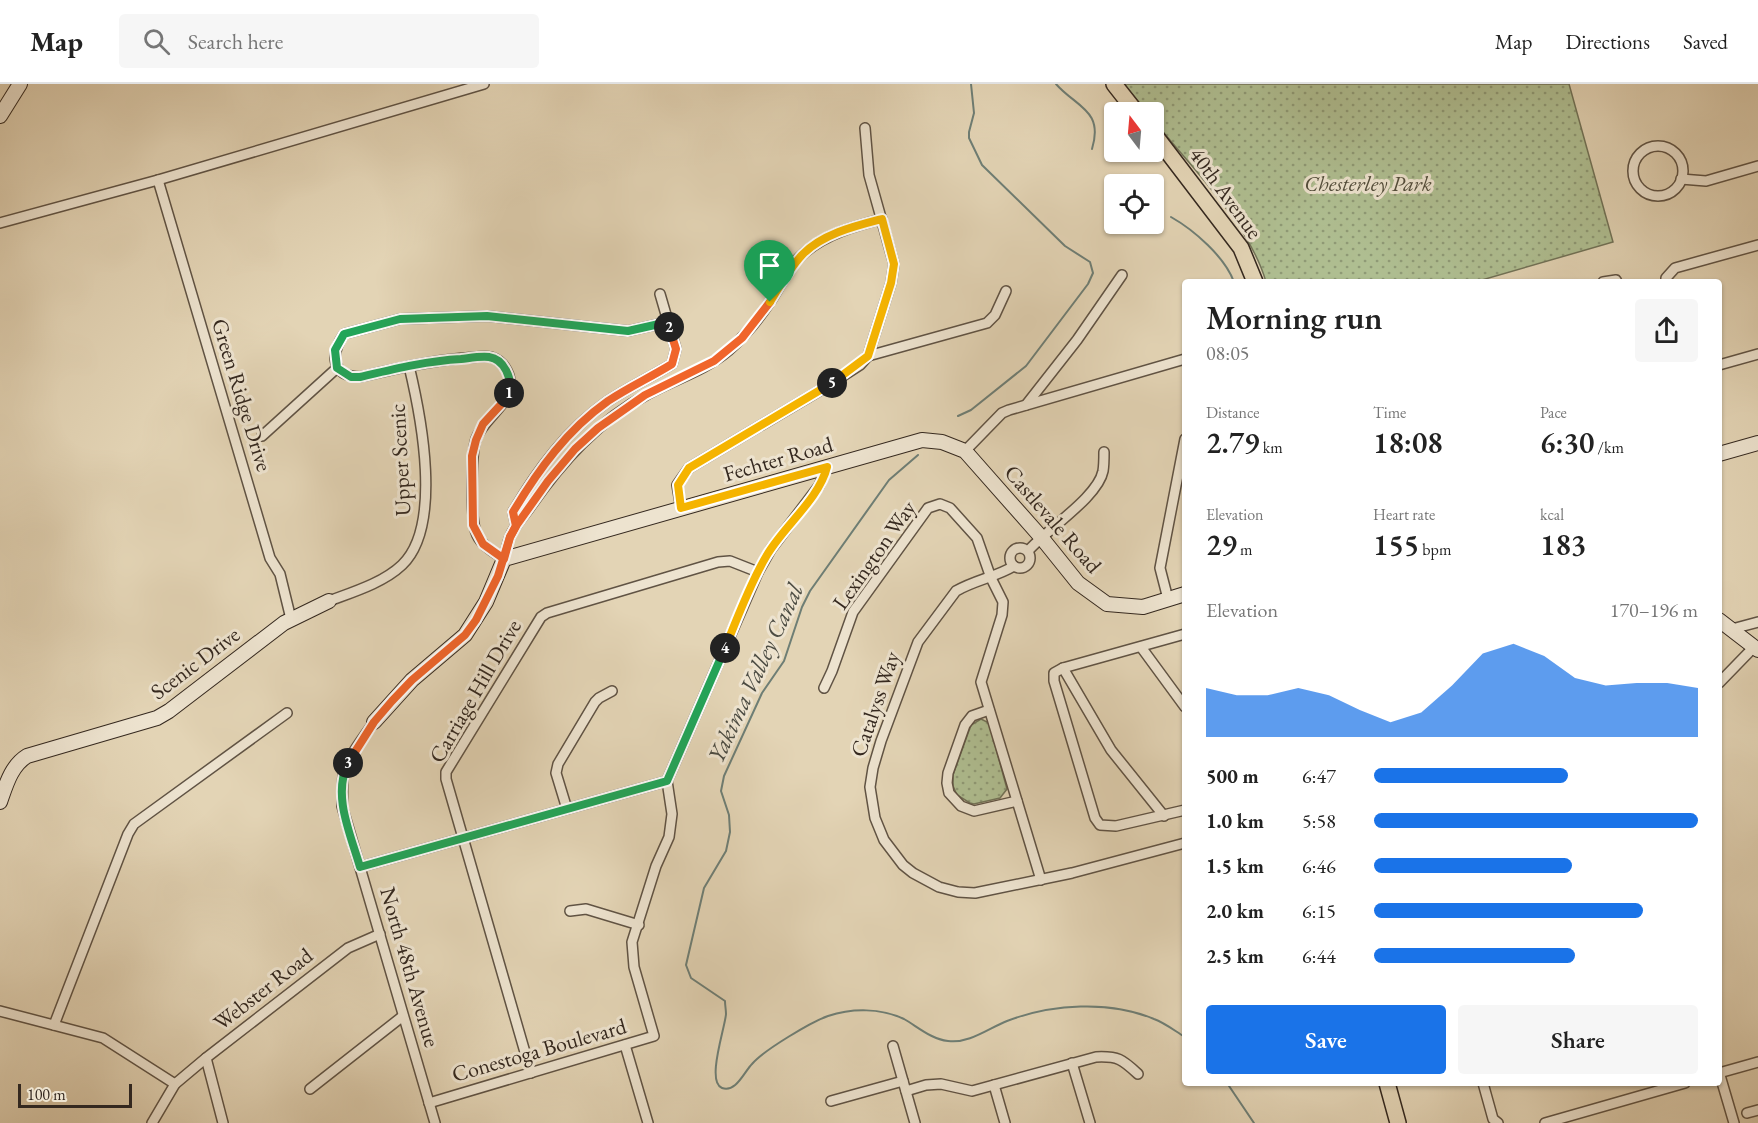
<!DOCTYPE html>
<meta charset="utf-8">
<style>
body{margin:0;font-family:"EB Garamond",serif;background:#f6f6f6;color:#222;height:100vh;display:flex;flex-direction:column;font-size:22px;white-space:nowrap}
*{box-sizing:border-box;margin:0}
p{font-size:20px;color:#767676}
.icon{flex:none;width:33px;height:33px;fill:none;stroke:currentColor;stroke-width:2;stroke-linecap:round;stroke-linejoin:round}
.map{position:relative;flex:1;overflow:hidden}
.sheet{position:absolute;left:1182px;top:195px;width:540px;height:807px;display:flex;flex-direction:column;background:#fff;border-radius:6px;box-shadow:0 2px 4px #0004}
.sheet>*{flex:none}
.needle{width:39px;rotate:344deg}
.fabs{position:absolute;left:1104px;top:18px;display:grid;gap:12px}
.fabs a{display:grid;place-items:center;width:60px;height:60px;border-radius:6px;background:#fff;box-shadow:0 2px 4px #0004;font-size:30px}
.scale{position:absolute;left:18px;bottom:15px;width:114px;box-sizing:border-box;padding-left:6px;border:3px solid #34281f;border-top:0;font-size:16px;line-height:21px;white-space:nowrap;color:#34281f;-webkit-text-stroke:4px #ede3cf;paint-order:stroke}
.pin{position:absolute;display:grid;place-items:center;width:51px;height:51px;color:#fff;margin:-62px -26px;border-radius:50% 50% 50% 0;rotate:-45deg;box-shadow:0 0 6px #0007}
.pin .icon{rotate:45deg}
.km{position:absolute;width:30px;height:30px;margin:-15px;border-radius:50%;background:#222;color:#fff;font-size:16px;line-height:30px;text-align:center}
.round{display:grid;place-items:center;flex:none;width:63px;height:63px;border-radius:6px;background:#f6f6f6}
.overview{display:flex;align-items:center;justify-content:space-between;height:102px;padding:0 24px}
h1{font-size:33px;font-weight:600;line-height:45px}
.figures{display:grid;grid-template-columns:repeat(3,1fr);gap:9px;height:102px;padding:6px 24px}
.figures div{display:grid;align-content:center}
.figures b{font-size:30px;font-weight:600}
.figures small{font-size:16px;font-weight:400}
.figures p{font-size:16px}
.chart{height:168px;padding:12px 24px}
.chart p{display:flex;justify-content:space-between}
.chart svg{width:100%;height:108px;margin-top:6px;fill:#1a73e8;opacity:.7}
.cta{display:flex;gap:12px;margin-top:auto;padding:12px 24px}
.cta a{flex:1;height:69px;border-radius:6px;background:#1a73e8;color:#fff;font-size:24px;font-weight:600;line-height:69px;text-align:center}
.cta a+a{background:#f6f6f6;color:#222}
ul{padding:0 24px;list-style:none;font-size:20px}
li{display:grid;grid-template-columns:96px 72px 1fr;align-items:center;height:45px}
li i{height:15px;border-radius:8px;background:#1a73e8}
header{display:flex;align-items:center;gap:36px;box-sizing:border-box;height:84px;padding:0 30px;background:#fff;border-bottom:2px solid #e0e0e0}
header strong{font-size:28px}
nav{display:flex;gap:33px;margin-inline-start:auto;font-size:21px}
.search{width:420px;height:54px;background:#f6f6f6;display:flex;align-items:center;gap:15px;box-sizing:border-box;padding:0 21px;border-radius:6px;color:#767676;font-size:22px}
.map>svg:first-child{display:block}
.park{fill:url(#park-dots);stroke:#727358;stroke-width:1.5}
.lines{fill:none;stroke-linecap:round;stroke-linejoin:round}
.stream{stroke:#6e7e75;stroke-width:2}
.street-casing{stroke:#605344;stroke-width:12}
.secondary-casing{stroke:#34281f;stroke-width:16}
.primary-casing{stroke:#34281f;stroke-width:18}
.street{stroke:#ede3cf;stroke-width:9}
.secondary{stroke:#ede3cf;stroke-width:14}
.primary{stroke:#e3d4b5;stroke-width:15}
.split-1-casing{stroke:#fff;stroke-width:12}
.split-2-casing{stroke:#fff;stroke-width:12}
.split-3-casing{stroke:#fff;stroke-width:12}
.split-4-casing{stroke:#fff;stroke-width:12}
.split-5-casing{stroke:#fff;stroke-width:12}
.split-6-casing{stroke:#fff;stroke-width:12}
.split-1{stroke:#f0652b;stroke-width:8}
.split-2{stroke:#22a559;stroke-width:8}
.split-3{stroke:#f0652b;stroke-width:8}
.split-4{stroke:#22a559;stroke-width:8}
.split-5{stroke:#f5b400;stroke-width:8}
.split-6{stroke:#f5b400;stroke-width:8}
.labels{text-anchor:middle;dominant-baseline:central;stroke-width:6;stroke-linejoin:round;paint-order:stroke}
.park-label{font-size:22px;font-style:italic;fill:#534e3c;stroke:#ede3cf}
.street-label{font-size:22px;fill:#34281f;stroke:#ede3cf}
.water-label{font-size:24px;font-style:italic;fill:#4c4c43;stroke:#ede3cf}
</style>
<header>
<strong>Map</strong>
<div class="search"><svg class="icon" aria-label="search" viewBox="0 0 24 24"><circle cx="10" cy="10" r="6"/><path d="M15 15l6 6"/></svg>Search here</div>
<nav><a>Map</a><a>Directions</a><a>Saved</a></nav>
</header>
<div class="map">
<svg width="1758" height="1039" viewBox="0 0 1758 1039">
<defs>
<pattern id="park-dots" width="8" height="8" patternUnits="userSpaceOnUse" patternTransform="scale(1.5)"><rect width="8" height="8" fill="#afbe91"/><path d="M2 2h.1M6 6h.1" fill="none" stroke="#8f9a76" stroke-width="1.8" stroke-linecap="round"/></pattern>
</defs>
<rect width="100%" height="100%" fill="#e3d4b5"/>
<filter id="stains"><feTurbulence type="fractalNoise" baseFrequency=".00333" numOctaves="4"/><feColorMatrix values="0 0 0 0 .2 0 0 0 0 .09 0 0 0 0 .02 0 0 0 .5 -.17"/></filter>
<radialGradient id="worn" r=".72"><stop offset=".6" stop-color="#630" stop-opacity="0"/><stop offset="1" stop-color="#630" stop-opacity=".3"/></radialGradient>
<g class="park">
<path d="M1124 0H1569L1613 158 1475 198H1266C1250 141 1191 83 1154 37V28H1147Z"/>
<polygon points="981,635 989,639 1007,705 1000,714 974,720 970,719 957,711 953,702 953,691 971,641"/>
</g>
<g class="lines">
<g class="stream">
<path d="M1056 0C1076 23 1104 26 1092 65"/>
<path d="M1171 133C1194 146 1225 173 1234 198"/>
<polyline points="958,332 971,326 1026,282 1088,200 1093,189 1090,178 1065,162 982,81 969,54 969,48 974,29 971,0"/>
<path d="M918 371 889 396 810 507 802 523 784 577 762 609 724 692 721 707 729 731 730 748 726 767 704 804 686 881 691 894 725 917C725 921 726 926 726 930 725 944 706 998 722 1004 736 1009 744 988 752 980 764 966 811 938 828 932 852 924 881 924 904 935 918 943 931 955 948 957 969 960 989 944 1007 937 1051 920 1110 916 1154 935 1165 939 1175 947 1185 953"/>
<polyline points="1227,999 1254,1039"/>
</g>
<g class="street-casing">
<g id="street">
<circle cx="1658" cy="87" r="25"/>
<polyline points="1681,95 1706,97 1758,82"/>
<polyline points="158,96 270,474 280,490 291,535"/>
<polyline points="0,139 158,96 484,0"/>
<polyline points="1603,198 1616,196 1617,198"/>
<polyline points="1666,198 1666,194 1675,184 1758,161"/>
<path d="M668 238 628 247 487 232 400 235 344 250C330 271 331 292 360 293 395 285 429 277 464 274 472 274 483 271 491 273 505 277 513 294 509 306 505 324 483 336 476 355 471 371 470 437 477 451 482 462 494 468 504 475 506 468 507 460 510 453 514 442 523 433 530 423 562 377 598 337 648 310 675 295 704 287 728 267 744 253 758 236 770 218 781 202 788 183 803 170 825 150 855 142 882 135"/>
<polyline points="868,272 987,239 995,231 1006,207"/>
<polyline points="1719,281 1758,270"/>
<polyline points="1026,321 1077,256 1122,191"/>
<polyline points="262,352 337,284"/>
<polyline points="965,367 1002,329 1009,326 1185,275"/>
<polyline points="681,424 677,401 689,384 829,301 860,281 868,272 891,199 894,180 869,91 865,44"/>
<path d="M516 442 513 428C538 385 567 346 608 317 629 303 651 293 672 280L676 265 660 210"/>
<circle cx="1020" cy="474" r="10"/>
<path d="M1028 467C1047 445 1098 413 1103 387 1104 381 1104 374 1104 368"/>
<path d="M1014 482C996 493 975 496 956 507L918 558 881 657 873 684 870 703 875 734 884 756 903 781 913 789 939 803 958 808 975 809 1072 789 1185 759"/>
<polyline points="1168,515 1160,484 1185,355"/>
<path d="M329 517C353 508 383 499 402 481 443 442 421 332 409 282"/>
<polyline points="1732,545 1758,538"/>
<polyline points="1185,550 1063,584 1054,589 1054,597 1095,734 1100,741 1116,742 1185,726"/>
<polyline points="1141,563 1185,623"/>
<polyline points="1063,584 1111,666 1164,732"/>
<polyline points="1719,599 1754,563"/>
<polyline points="824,604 832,587 853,528 928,424 940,420 950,424 977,454 991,494 1003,518 1002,531 981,598 1041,796"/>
<polyline points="989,626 972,632 965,641 948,689 947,699 949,709 961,722 974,727 1017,717"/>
<path d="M374 638C363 655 347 673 343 693 342 703 343 713 342 722L435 1039"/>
<polyline points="567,725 556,689 558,680 595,618 599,614 612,607"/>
<polyline points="360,783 667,697"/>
<polyline points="570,827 586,825 639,841"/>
<polyline points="0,927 103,954 175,1000"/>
<polyline points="54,941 128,750 134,740 287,629"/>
<polyline points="625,961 648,1039"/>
<polyline points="893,962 915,1039"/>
<polyline points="206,974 223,1039"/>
<polyline points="1072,979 1090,1039"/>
<polyline points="1719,988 1734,1039"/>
<polyline points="531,989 446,695 446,688 541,533 547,529 718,478 730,477 758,488"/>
<polyline points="1719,989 1758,978"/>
<polyline points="1483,999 1493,1035 1498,1039"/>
<polyline points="994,1001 1005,1039"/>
<polyline points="310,1005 403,932"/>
<path d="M906 1007 926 1001 941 1000 972 1007 1096 973C1118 972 1122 975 1138 990"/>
<polyline points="831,1017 903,997"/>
<polyline points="429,1019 654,952 634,883 632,858 656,782 669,753 672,730 667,697 758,488 771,465 819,402 827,383"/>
<polyline points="1747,1029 1758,1026"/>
<polyline points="152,1039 175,1000 206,974 348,864 380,850"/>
<polyline points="1545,1039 1685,999"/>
</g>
</g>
<g class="secondary-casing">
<g id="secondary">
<polyline points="0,32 20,0"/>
<polyline points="1719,370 1758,359"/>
<polyline points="1719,536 1758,566"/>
<polyline points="374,638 412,596 465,551 486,518 504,475 922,356 942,358 965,367 1041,453 1078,499 1107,520 1143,523 1185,510"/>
<path d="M0 718C6 701 11 682 27 672L157 634 169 627 284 539 329 517"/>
</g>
</g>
<g class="primary-casing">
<g id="primary">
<polyline points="1114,0 1136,28"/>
<polyline points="1154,50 1241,164 1255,198"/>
<polyline points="1387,999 1398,1039"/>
</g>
</g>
<use href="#street" class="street"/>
<use href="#secondary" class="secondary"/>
<use href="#primary" class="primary"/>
</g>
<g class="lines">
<g class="split-1-casing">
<polyline id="split-1" points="509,309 506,315 483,340 476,356 472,372 473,441 483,460 504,475 510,453 516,442 548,397 575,365 598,344 645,311 714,277 742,254 770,218"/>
</g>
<g class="split-2-casing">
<path id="split-2" d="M509 309C513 295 504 275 489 273 480 272 470 274 461 275 426 277 394 285 360 293H351L337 284 335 266 344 250 400 235 487 232 628 247 668 238 669 243"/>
</g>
<g class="split-3-casing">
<path id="split-3" d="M348 679 374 638 392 617 412 596 465 551 476 536 498 492 510 453 516 442 513 428C539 385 567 346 608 317 629 303 651 293 672 280L676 265 669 243"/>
</g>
<g class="split-4-casing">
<path id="split-4" d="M348 679C332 712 351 751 360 783L667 697 725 564"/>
</g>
<g class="split-5-casing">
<path id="split-5" d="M725 564C738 533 750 499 767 471 784 442 819 415 827 383L681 424 678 401 689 384 832 299"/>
</g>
<g class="split-6-casing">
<path id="split-6" d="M770 218C780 202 789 185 802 171 822 150 855 142 882 135L894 180 891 199 868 272 832 299"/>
</g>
<use href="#split-1" class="split-1"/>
<use href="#split-2" class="split-2"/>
<use href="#split-3" class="split-3"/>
<use href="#split-4" class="split-4"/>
<use href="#split-5" class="split-5"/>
<use href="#split-6" class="split-6"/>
</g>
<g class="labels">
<g class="park-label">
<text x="1368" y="99">Chesterley Park</text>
</g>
<g class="street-label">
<text transform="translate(1226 109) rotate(54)">40th Avenue</text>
<text transform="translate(242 311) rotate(73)">Green Ridge Drive</text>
<text transform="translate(778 375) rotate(-16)">Fechter Road</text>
<text transform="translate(400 376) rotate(-93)">Upper Scenic</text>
<text transform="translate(1053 435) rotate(49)">Castlevale Road</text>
<text transform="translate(874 471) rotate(-55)">Lexington Way</text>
<text transform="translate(195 579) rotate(-37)">Scenic Drive</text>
<text transform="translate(475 607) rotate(-60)">Carriage Hill Drive</text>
<text transform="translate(875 620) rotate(-71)">Catalyss Way</text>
<text transform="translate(410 883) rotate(74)">North 48th Avenue</text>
<text transform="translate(263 905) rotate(-38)">Webster Road</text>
<text transform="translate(539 966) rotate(-16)">Conestoga Boulevard</text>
</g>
<g class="water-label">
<text transform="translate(755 589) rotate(-65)">Yakima Valley Canal</text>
</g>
</g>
<rect width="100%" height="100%" filter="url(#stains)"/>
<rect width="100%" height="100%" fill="url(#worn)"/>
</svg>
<div class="fabs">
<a><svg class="needle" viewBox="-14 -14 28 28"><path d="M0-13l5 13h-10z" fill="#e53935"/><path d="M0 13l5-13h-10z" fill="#767676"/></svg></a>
<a><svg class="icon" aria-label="locate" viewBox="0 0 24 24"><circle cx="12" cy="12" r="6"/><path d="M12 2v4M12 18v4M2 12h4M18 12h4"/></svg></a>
</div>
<div class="scale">100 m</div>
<div class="pin" style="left:770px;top:218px;background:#1e9e55"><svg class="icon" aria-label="arrive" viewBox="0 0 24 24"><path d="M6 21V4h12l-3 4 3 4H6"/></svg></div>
<b class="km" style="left:509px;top:309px">1</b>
<b class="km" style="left:669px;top:243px">2</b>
<b class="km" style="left:348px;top:679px">3</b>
<b class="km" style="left:725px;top:564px">4</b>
<b class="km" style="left:832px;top:299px">5</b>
<section class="sheet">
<div class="overview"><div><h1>Morning run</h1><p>08:05</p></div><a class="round"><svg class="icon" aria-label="share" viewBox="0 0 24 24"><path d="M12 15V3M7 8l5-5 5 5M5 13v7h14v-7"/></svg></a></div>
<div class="figures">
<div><p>Distance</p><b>2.79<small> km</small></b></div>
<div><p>Time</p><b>18:08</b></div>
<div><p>Pace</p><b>6:30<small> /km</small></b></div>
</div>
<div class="figures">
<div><p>Elevation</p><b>29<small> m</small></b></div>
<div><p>Heart rate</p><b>155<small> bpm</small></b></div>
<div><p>kcal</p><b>183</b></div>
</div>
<div class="chart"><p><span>Elevation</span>170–196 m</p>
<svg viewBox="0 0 160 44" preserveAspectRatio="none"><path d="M0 44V24L10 27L20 27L30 24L40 27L50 33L60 38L70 34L80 23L90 10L100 6L110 11L120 20L130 23L140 22L150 22L160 24V44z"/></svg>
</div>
<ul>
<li><b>500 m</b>6:47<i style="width:60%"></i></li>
<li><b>1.0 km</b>5:58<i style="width:100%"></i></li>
<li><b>1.5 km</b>6:46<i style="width:61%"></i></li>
<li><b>2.0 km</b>6:15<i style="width:83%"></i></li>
<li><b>2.5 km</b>6:44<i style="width:62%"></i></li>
</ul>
<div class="cta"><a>Save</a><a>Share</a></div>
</section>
</div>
